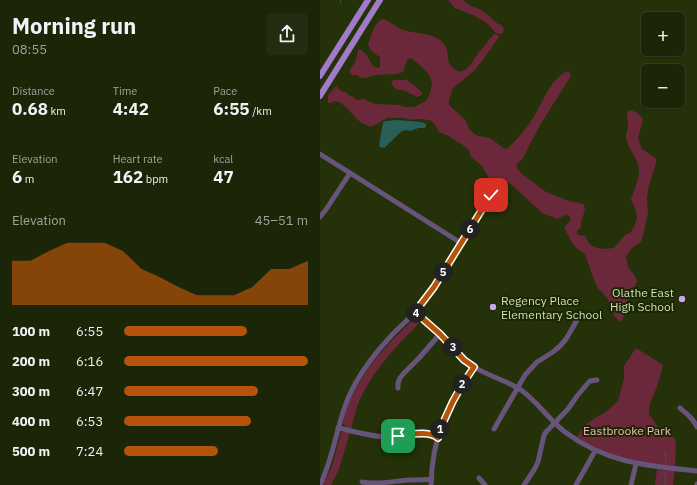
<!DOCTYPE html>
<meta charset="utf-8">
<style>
body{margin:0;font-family:"IBM Plex Sans",sans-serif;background:#242d11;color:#f1f3f6;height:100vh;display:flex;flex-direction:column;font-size:15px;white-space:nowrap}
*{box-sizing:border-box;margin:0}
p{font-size:13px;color:#a0a59b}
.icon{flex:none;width:22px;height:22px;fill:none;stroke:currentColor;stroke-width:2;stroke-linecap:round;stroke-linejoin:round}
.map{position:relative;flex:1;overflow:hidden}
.drawer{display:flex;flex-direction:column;background:#1b2507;width:320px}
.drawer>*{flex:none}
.tools{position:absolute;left:321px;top:12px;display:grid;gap:8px}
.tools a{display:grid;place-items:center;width:44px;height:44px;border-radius:6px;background:#1b2507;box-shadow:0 1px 3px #0004,0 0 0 1px #394228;font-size:20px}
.pin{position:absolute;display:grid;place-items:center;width:34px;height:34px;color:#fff;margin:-17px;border-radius:8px;box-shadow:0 2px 6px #0006}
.km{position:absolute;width:20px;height:20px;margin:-10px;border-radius:50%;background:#222;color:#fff;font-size:11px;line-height:20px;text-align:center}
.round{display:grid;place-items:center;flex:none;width:42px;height:42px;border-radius:6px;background:#242d11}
.headline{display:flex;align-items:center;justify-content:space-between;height:68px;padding:0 12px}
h1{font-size:22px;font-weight:700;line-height:30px}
.figures{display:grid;grid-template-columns:repeat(3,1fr);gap:6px;height:68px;padding:4px 12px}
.figures div{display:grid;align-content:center}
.figures b{font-size:17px;font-weight:700}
.figures small{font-size:11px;font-weight:400}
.figures p{font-size:11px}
.chart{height:112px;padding:8px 12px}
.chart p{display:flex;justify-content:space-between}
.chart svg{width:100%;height:72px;margin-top:4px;fill:#b45309;opacity:.7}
ul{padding:0 12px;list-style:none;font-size:13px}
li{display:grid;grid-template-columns:64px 48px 1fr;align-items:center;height:30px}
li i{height:10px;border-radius:5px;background:#b45309}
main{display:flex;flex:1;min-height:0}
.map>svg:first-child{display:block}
.green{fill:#6c283b}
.water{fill:#295f59}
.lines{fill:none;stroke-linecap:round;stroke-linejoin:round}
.stream{stroke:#295f59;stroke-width:1}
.minor{stroke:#67547b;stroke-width:5}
.major{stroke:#a27aca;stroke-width:6}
.route-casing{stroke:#fff;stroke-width:8}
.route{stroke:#b45309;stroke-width:5}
.poi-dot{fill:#c8a5ee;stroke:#1a2700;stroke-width:1.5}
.labels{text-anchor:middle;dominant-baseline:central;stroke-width:4;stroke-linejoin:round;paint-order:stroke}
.poi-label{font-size:12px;fill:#d2dec2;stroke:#1a2700;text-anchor:end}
.park-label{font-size:12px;fill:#f2b7c3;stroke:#1a2700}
</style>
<main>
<section class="drawer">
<div class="headline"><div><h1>Morning run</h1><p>08:55</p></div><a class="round"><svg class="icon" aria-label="share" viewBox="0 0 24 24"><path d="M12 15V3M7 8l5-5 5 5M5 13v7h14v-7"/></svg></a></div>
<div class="figures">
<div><p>Distance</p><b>0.68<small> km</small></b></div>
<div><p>Time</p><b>4:42</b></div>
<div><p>Pace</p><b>6:55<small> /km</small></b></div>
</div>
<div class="figures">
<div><p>Elevation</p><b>6<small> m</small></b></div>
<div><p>Heart rate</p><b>162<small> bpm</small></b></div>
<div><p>kcal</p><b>47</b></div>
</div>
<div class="chart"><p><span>Elevation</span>45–51 m</p>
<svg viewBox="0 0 160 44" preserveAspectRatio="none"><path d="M0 44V17L10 17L20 11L30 6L40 6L50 6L60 11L70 22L80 27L90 33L100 38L110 38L120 38L130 33L140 22L150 22L160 17V44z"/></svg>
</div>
<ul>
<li><b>100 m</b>6:55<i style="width:67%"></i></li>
<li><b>200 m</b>6:16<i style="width:100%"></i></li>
<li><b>300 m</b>6:47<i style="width:73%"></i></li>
<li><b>400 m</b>6:53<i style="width:69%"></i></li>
<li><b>500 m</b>7:24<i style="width:51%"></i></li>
</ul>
</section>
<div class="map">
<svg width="377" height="485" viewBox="0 0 377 485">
<rect width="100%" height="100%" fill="#243109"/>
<g class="green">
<path d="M128 0H143L151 6 161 10 168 15 178 24 182 25C184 29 185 31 182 34H179L176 33 167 23 155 16 135 8Z"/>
<path d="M62 19C66 19 75 26 81 29 94 35 114 31 124 44 131 52 124 61 134 69 136 71 139 72 142 71 150 69 154 59 158 53 161 50 164 47 166 44 167 43 169 39 170 38 171 37 173 36 174 34L178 35 179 37 156 69 133 88 129 100V105C134 110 141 115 146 121 148 125 148 129 152 132 159 138 163 136 170 138 176 141 180 147 186 149 194 144 212 122 216 113 223 100 233 76 248 71L251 75 249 79 220 125 203 158 197 164V168L202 174 226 192 249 201 260 203 264 205C267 213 260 217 261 227L257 231V234L260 235 265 236C267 239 268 242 271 245 278 250 286 249 294 248L305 235 310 233 314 227 317 218 316 211 311 199C314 191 320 178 319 169 318 158 307 148 306 137 306 133 307 135 307 131 308 128 308 124 308 121 307 116 306 113 310 110 315 111 320 114 323 119L318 138 320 144 322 149 334 157 336 159V163L329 185 327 198 328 212 323 236 321 242 312 248 306 256 308 267 315 276 317 282 304 307C305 313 305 318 300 322L295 317 290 307 288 299 283 293 279 290 275 282 265 254 256 248 250 239 244 227C248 223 251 222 250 216L245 215 237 219 222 213 192 185 185 181 182 183H176L171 181 161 165 151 157 149 150 143 145 136 141 129 136 119 132 115 125 112 121 103 119H97L93 120 83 118H67L57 124 50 127C46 124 42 124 38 120 31 114 26 104 16 101L11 103H8V95L16 86 21 91 28 93V95L34 97 36 100 44 99 55 104 79 105 85 107H94L106 101 110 93 112 84 111 79 108 73 94 60 90 58 87 60 83 72 77 74 56 75 44 78H41L37 75H33L29 72 36 60 38 50H41L46 54 53 66 58 68 60 66V57L52 52 48 45C51 36 54 23 62 19Z"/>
<path d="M73 80H87L102 92V95L97 97C94 95 89 93 85 91 78 89 75 91 71 83Z"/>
<path d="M96 317 102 320C76 347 48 374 36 410 34 416 33 423 31 429L26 427 23 423C32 380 64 347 95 318Z"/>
<path d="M316 348 343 365 338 384 330 404 329 414 337 426 353 436 356 442 355 466C318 462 288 457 257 437L265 425 275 418 286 412 298 401 304 379V366Z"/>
<polygon points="22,432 30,432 19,469 11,485 3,485 12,466 21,433"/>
<polygon points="337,469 355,471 353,485 335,485"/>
</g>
<polygon class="water" points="77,120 102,122 106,124 106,127 104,128 98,128 96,129 90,131 87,130 82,131 64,148 60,147 59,146 63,122 66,121"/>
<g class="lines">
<g class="stream">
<polyline points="20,0 21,3"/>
<polyline points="345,451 346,462"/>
<polyline points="345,485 345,473"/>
</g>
<g class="minor">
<polyline points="0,154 141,243"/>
<polyline points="0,217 5,211 30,173"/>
<path d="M95 312C104 319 113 326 120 334 131 344 140 358 152 366 168 376 186 380 201 390 218 402 229 420 245 432 286 463 328 466 377 471"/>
<polyline points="78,388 78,383 80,378 84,373 99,358 120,334"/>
<path d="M360 408C367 414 373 418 377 427"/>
<path d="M18 428C34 431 51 437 68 437 82 438 106 429 117 438"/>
<polyline points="174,429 205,375 217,362 233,352 240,346 246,339 260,315"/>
<polyline points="159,478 165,485"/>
<path d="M42 482C58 485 74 481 89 480 97 480 104 480 112 479"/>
<path d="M0 485C16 453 17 416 35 384 45 366 57 351 71 336 81 325 92 317 101 305 115 287 127 267 139 247 151 227 163 207 176 187"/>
<path d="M111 485C112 439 127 403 154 367"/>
<polyline points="204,485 214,470 218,462 224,435 226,432 248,409 257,396 268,383 270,381 277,380"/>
<polyline points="256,485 275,451"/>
<polyline points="311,485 316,464"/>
<polyline points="377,485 377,484"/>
</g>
<g class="major">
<polyline points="0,76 48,0"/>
<polyline points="0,96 60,0"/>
</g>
</g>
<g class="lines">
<g class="route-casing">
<path id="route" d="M78 436C90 435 108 430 118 438 126 412 138 389 154 367L144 360 120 334 95 312 114 287 171 195"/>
</g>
<use href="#route" class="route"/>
</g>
<g class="poi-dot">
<circle cx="362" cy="299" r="4"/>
<circle cx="173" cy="307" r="4"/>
</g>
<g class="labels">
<g class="poi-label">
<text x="354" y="292">Olathe East<tspan x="354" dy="14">High School</tspan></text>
<text x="181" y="300" text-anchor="start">Regency Place<tspan x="181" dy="14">Elementary School</tspan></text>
</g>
<g class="park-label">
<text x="307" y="430">Eastbrooke Park</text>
</g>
</g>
</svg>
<div class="tools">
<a>+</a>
<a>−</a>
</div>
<div class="pin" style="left:78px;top:436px;background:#1e9e55"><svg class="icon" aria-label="arrive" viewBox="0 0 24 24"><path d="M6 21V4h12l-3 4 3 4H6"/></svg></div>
<div class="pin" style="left:171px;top:195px;background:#d93025"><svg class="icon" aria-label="check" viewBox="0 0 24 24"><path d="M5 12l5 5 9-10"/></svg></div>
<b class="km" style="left:120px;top:429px">1</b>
<b class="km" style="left:142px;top:384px">2</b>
<b class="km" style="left:133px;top:347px">3</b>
<b class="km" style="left:96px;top:313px">4</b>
<b class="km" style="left:123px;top:272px">5</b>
<b class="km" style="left:150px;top:229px">6</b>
</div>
</main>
